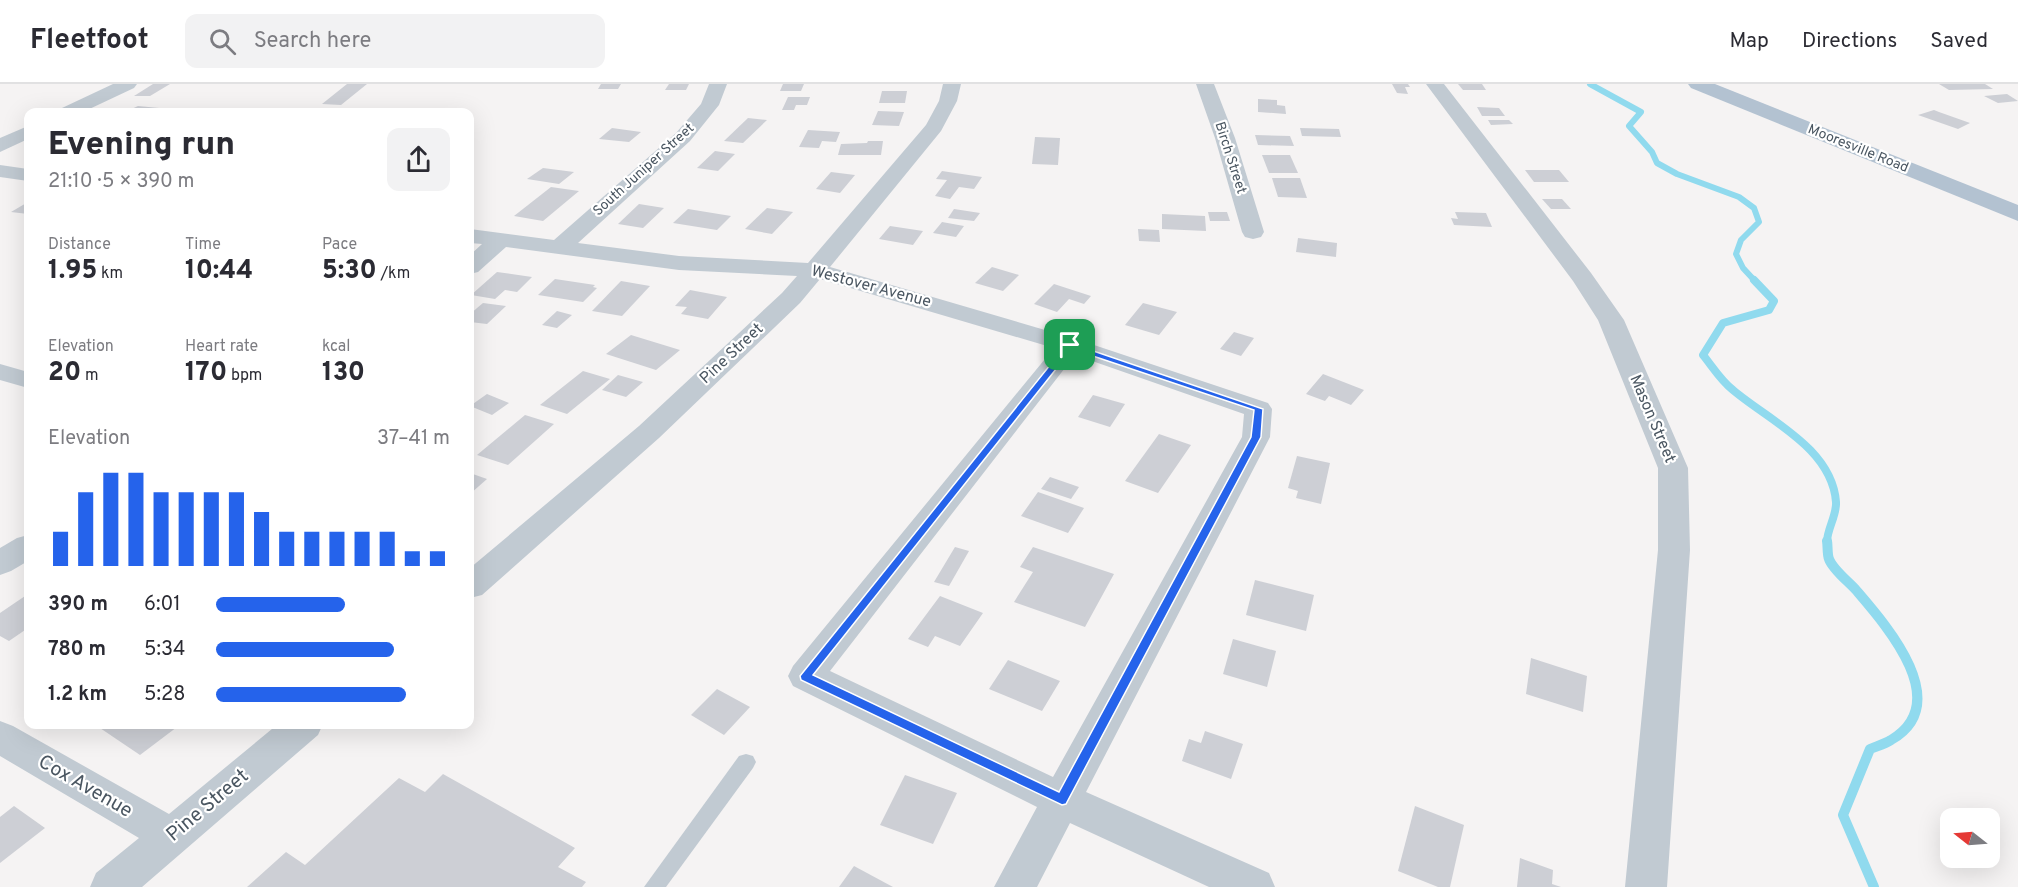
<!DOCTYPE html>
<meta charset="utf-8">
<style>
body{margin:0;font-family:Overpass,sans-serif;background:#f2f2f3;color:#2b2b33;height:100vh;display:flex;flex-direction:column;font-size:22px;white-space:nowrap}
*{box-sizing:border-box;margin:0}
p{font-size:20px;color:#7c7c81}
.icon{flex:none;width:33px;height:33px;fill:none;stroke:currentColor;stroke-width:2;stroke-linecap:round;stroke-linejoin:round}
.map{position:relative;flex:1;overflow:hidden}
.drawer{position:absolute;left:24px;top:24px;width:450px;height:621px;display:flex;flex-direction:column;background:#fff;border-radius:12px;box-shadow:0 6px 24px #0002}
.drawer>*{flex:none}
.needle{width:39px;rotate:287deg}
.buttons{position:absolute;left:1940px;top:724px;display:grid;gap:12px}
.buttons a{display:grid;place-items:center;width:60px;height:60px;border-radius:12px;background:#fff;box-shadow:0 6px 24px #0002;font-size:30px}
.pin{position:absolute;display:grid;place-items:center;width:51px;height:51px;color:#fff;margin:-26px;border-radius:12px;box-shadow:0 3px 9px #0006}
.round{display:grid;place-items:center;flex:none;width:63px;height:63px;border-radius:12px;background:#f2f2f3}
.overview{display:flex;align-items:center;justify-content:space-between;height:102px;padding:0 24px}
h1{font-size:33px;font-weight:800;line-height:45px}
.stats{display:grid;grid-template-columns:repeat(3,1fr);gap:9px;height:102px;padding:6px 24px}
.stats div{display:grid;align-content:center}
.stats b{font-size:26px;font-weight:800}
.stats small{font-size:16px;font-weight:400}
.stats p{font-size:16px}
.chart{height:168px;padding:12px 24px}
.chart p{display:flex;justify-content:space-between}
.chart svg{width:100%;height:108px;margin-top:6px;stroke:#2563eb;stroke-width:6}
ul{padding:0 24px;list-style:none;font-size:20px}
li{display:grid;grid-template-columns:96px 72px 1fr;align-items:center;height:45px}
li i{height:15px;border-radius:8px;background:#2563eb}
header{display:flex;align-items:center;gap:36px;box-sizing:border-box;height:84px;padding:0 30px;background:#fff;border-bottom:2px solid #e1e1e2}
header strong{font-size:28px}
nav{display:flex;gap:33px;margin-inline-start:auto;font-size:21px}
.search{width:420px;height:54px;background:#f2f2f3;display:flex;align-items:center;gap:15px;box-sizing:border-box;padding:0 21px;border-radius:12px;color:#7c7c81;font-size:22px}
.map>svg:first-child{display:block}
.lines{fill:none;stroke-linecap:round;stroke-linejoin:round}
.stream-far2{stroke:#90daee;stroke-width:6}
.stream-far1{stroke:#90daee;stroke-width:8}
.stream{stroke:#90daee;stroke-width:10}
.building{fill:#cdcfd5}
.lane{fill:#c1cad2;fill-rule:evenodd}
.street{fill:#c1cad2;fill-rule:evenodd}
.primary{fill:#b3c2d1;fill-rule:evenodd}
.route{fill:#2563eb;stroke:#fff;stroke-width:1.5;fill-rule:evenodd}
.labels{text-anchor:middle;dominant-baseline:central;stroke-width:4.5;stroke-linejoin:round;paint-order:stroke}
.far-street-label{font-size:14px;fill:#4a5661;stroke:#fff}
.street-label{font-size:16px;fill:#4a5661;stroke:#fff}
.near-street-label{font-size:20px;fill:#4a5661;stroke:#fff}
</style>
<header>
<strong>Fleetfoot</strong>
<div class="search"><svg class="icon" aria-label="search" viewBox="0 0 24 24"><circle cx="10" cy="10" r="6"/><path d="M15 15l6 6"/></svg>Search here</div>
<nav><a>Map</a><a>Directions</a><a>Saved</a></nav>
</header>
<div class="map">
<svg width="2018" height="803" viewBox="0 0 2018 803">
<rect width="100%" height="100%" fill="#f5f3f3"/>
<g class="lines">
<polyline class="stream-far2" points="1590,0 1641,28 1629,42 1652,68 1657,79 1677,90 1739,113 1754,124 1759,138 1741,156 1736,170 1743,184 1755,197"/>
<path class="stream-far1" d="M1754 196 1774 217 1769 226 1723 239 1703 271C1712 282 1721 297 1733 306 1768 336 1832 364 1836 418 1837 431 1827 445 1827 458"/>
<path class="stream" d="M1827 457C1828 462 1827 470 1829 475 1833 486 1848 497 1856 506 1886 541 1955 619 1891 656 1885 660 1877 662 1870 665L1843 731 1874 803"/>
</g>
<g class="building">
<polygon points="153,0 170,0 150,12 134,12"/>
<polygon points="347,0 367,0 341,21 322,20"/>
<polygon points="601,0 621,0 618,5 598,5"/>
<polygon points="669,0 689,0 686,6 665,6"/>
<polygon points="783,0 804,0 801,7 780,7"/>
<polygon points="1392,0 1408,0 1410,3 1405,3 1408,10 1397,9"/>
<polygon points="1458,0 1482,0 1486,6 1463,6"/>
<polygon points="1939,0 1985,0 1993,5 1949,6"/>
<polygon points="882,7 907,7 905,19 879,19"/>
<polygon points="2007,10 2018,17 1998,19 1984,12"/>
<polygon points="788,13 810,13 807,21 796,21 794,26 782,26"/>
<polygon points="1258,15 1277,16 1277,21 1285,22 1286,30 1258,28"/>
<polygon points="138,22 159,24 150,28 125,28"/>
<polygon points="1477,23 1499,24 1505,32 1482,32"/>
<polygon points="1934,26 1939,28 1970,39 1958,45 1918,31"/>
<polygon points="878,27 904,28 899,42 872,41"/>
<polygon points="748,34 767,36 743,59 724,57"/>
<polygon points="1488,36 1509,36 1513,40 1491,41"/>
<polygon points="612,44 641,48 629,58 599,55"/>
<polygon points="1300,44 1339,45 1341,53 1302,52"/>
<polygon points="808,46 840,48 836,58 822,57 819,64 799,63"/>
<polygon points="1255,51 1290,52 1294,62 1258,61"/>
<polygon points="1035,53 1060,54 1058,81 1032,80"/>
<polygon points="868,57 883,57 881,71 838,71 841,60 867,59"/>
<polygon points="715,67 735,70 718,87 697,84"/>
<polygon points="1262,71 1290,71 1298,89 1269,89"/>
<polygon points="543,84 574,88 559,100 527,95"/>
<polygon points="1525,86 1559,86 1569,98 1534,98"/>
<polygon points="942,87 982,93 974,105 959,103 950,115 935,112 947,96 936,95"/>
<polygon points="831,88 855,91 840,109 816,105"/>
<polygon points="1272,94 1300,94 1307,114 1278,113"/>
<polygon points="551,103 579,107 543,137 514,132"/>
<polygon points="1542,115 1562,115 1571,125 1551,125"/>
<polygon points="28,118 28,130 11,128"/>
<polygon points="639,120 664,124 643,144 618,140"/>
<polygon points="767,124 793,128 772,150 745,145"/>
<polygon points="688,125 731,132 717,146 673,139"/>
<polygon points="954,125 980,129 974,137 948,134"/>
<polygon points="1208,128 1227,128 1230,137 1210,137"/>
<polygon points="1455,128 1486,129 1492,143 1454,141 1451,134 1458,135"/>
<polygon points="1162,130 1205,132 1206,147 1162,145"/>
<polygon points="942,138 964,142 956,153 933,149"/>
<polygon points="890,142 923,147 913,161 879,155"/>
<polygon points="1138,145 1159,146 1160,158 1139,157"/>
<polygon points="1298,154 1337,159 1336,173 1296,168"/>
<polygon points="992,183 1019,191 1003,207 975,199"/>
<polygon points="497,188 532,193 517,208 505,206 495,215 471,211"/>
<polygon points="555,195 595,201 593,203 597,204 583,218 538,211"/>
<polygon points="621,197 650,202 622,232 592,227"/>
<polygon points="1054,200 1091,212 1084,220 1069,215 1057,228 1034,220"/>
<polygon points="690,206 727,213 708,235 681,230 687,223 675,222"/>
<polygon points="483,219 506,222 487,240 470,238 470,230"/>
<polygon points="1143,219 1177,228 1159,251 1125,241"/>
<polygon points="557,227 572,231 557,244 542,241"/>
<polygon points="1234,248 1254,254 1241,272 1220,265"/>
<polygon points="631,251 680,266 656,286 606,270"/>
<polygon points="583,287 610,295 567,330 540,321"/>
<polygon points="1323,290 1364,306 1351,321 1329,312 1325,317 1306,310"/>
<polygon points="618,291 643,298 626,313 602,306"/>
<polygon points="487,310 509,319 492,331 470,322"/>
<polygon points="1093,311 1125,320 1110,343 1078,333"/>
<polygon points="525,331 554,340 508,381 477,371"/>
<polygon points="1159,350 1191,361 1158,409 1125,397"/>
<polygon points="1297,372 1330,379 1321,420 1296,414 1298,407 1288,404"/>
<polygon points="470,389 487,395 470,410"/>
<polygon points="1050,393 1079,403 1071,415 1041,405"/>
<polygon points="1038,408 1084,424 1068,449 1021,432"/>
<polygon points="955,463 969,467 949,502 934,498"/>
<polygon points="1033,463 1114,490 1085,543 1014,518 1033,488 1020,483"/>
<polygon points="1255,496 1314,511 1306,547 1246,531"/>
<polygon points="28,510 28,544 9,557 0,552 0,529"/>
<polygon points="940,512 983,529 960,562 935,552 928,563 908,555"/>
<polygon points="1233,555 1276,567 1267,603 1223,590"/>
<polygon points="1531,574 1587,592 1583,628 1526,610"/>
<polygon points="1008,576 1060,597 1042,627 989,605"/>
<polygon points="717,605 750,623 724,651 691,631"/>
<polygon points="100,640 181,640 140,671 97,642"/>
<polygon points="1205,647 1243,660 1231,695 1182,677 1189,655 1201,659"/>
<polygon points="443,690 575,764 558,783 586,798 582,803 247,803 286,768 305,781 399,694 425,708"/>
<polygon points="905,691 957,709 933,760 880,741"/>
<polygon points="14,722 45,744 0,779 0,733"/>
<polygon points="1415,722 1464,741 1450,803 1438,803 1398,787"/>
<polygon points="1520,774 1553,786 1552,800 1561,803 1517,803"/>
<polygon points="854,782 893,803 839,803"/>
</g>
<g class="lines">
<polygon class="lane" points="746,670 753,672 756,678 753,684 666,803 644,803 739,672"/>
<g class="street">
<polygon points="113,0 137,0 134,4 83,28 60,28 62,24"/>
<path d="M709 0H727L719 21 690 57 578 159 679 172 808 179 926 41 939 17 943 0H961L957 17 941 47 830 183 1079 256 1268 319 1272 325 1270 353 1086 708 1269 789 1275 803H1209L1070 739 1037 803H994L1037 723 793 602 788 592 793 582 1054 264 820 195 800 219 659 354 482 511 470 514V484L639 342 782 209 797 192 679 186 506 163 478 188 470 190V171L482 160 470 159V145L554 156 676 49 701 20ZM1075 271 1244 330 1242 353 1053 693 830 587Z"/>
<polygon points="1196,0 1214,0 1235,54 1264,148 1261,153 1253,155 1245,153 1242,148 1215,54"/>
<polygon points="1426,0 1444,0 1591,189 1624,236 1688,384 1690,466 1667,803 1625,803 1658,466 1658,384 1598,236 1573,197"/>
<polygon points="28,42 28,55 0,68 0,54"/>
<polygon points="0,81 28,85 28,97 0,93"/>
<polygon points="0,280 28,288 28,304 0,296"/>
<polygon points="28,451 28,477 11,487 0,491 0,464 17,454"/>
<polygon points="0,637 13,642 169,730 278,640 323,640 318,651 142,803 90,803 96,789 139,754 0,672"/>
</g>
<polygon class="primary" points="1688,0 1715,0 2018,121 2018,137 1691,4"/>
</g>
<path class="route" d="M1067 260H1073L1263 325 1261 353 1066 720 1062 721 801 596 800 592ZM1072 265 1254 326 1251 353 1059 708 813 591Z"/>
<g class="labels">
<g class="far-street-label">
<text transform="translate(1858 65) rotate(22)">Mooresville Road</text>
<text transform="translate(1230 74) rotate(72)">Birch Street</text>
<text transform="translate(644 86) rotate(-42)">South Juniper Street</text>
</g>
<g class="street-label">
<text transform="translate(871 203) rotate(15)">Westover Avenue</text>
<text transform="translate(732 270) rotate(-43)">Pine Street</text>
<text transform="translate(1652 335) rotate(67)">Mason Street</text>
</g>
<g class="near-street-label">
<text transform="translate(85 703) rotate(30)">Cox Avenue</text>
<text transform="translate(208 722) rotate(-40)">Pine Street</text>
</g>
</g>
</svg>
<div class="buttons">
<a><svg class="needle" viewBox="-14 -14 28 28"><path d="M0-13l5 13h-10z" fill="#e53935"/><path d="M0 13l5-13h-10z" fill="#7c7c81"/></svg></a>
</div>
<div class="pin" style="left:1070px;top:261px;background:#1e9e55"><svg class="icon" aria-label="arrive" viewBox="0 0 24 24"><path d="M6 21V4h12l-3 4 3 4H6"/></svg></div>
<section class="drawer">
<div class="overview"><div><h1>Evening run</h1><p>21:10 · 5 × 390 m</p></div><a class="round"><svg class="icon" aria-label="share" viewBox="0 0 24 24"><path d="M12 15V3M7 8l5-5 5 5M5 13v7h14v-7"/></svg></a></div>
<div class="stats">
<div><p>Distance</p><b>1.95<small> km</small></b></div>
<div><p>Time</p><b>10:44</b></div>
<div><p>Pace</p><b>5:30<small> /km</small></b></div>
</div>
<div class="stats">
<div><p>Elevation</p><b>20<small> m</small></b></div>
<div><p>Heart rate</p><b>170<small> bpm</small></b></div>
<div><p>kcal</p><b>130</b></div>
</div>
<div class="chart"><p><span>Elevation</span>37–41 m</p>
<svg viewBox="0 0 160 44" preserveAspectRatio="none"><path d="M5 44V30M15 44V14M25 44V6M35 44V6M45 44V14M55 44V14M65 44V14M75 44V14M85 44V22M95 44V30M105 44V30M115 44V30M125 44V30M135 44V30M145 44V38M155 44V38"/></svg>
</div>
<ul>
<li><b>390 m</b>6:01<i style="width:55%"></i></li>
<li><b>780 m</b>5:34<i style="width:76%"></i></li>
<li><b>1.2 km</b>5:28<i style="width:81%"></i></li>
</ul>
</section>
</div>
